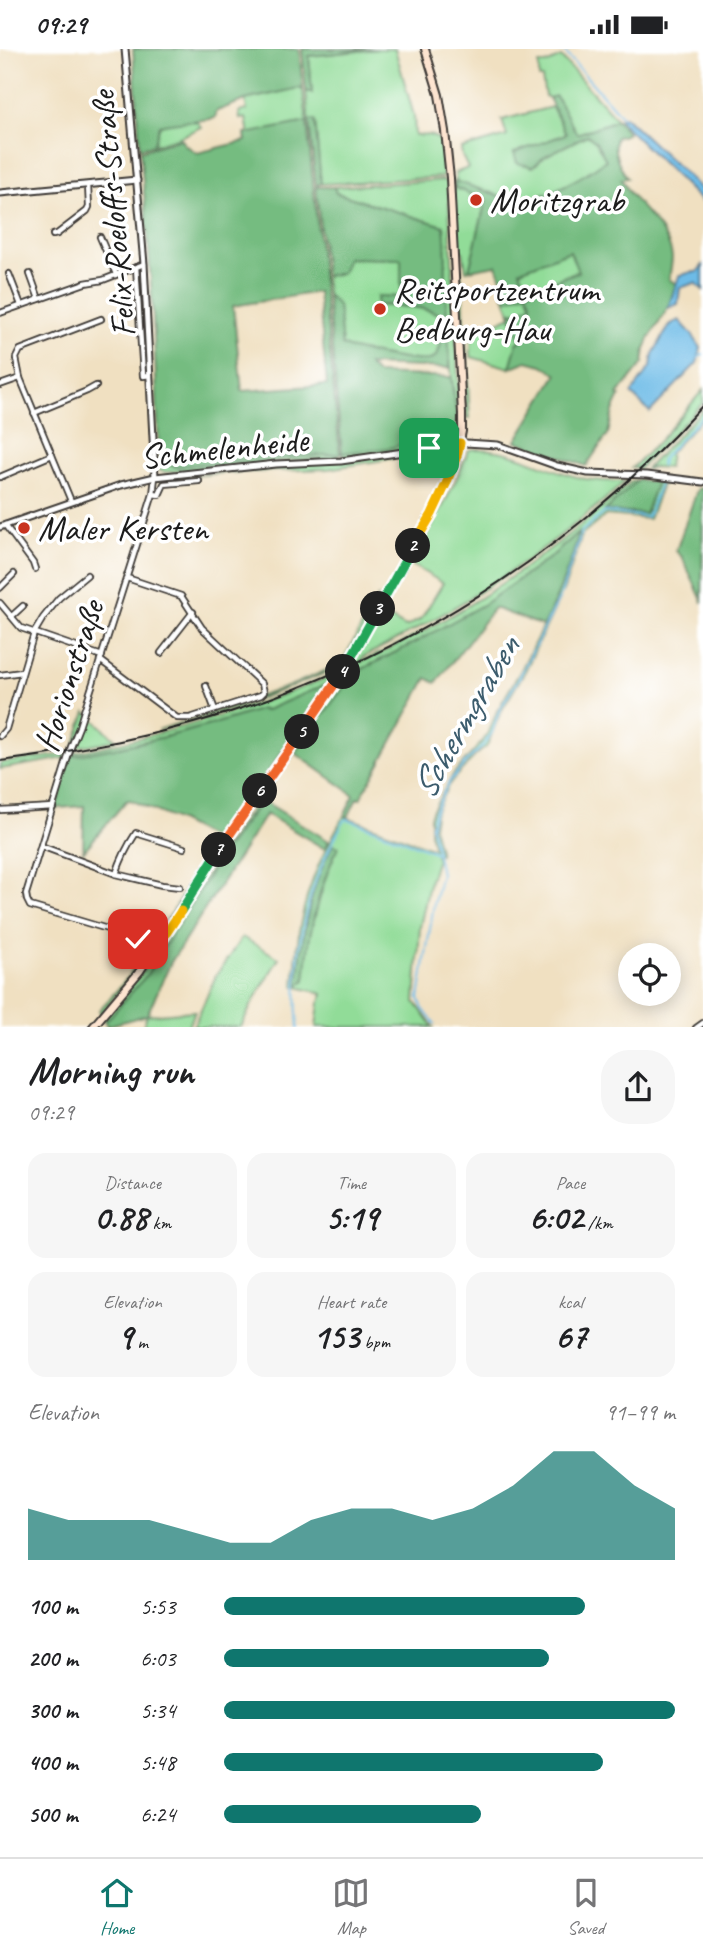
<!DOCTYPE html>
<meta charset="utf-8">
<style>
body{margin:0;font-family:Caveat,sans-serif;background:#f6f6f6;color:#202124;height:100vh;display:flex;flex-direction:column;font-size:26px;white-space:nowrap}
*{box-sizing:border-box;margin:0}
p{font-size:23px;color:#757577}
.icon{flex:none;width:38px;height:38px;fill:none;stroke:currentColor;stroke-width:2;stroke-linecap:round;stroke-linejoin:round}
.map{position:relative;height:978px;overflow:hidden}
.panel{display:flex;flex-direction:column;background:#fff;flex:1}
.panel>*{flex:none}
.buttons{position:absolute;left:618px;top:894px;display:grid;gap:14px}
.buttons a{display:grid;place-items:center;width:63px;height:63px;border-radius:50%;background:#fff;box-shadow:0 4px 18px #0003;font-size:35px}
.pin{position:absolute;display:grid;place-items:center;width:60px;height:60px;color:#fff;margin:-30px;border-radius:14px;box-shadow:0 4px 10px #0006}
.km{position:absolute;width:35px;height:35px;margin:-18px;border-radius:50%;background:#222;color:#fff;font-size:19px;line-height:35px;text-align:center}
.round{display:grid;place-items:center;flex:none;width:74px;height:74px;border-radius:28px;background:#f6f6f6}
.overview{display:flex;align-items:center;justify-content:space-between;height:119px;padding:0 28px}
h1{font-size:38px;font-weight:600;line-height:52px}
.stats{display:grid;grid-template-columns:repeat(3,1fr);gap:10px;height:119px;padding:7px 28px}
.stats div{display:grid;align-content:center;border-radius:18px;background:#f6f6f6;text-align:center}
.stats b{font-size:35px;font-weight:600}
.stats small{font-size:19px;font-weight:400}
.stats p{font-size:19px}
.chart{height:196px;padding:14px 28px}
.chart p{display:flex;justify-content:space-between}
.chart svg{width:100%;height:126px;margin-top:7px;fill:#0f766e;opacity:.7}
ul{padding:0 28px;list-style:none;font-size:23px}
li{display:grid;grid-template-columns:112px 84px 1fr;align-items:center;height:52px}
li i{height:18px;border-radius:9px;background:#0f766e}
.status{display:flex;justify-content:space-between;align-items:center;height:49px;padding:0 35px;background:#fff;direction:ltr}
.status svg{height:19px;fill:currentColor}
.tabs{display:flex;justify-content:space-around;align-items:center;height:98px;border-top:2px solid #e0e0e0;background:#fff;font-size:19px;color:#757577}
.tabs a{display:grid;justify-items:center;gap:4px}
.tabs .current{color:#0f766e}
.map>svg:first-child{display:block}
.green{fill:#91dc98;stroke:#567c5a;stroke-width:2;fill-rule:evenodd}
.forest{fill:#74bc80;stroke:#486c4e;stroke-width:2;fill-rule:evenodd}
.water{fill:#6dbbe7;stroke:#446c82;stroke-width:2}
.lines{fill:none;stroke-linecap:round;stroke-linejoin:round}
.stream{stroke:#6dbbe7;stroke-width:2}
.minor-casing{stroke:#3c3935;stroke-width:8}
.tertiary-casing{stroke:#3c3935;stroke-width:9}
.secondary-casing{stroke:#3c3935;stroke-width:10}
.minor{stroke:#fff;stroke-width:4.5}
.tertiary{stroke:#fff;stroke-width:5}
.secondary{stroke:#fde4d0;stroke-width:6}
.rail{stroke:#1c1c1c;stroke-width:2}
.split-1-casing{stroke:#fff;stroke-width:14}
.split-2-casing{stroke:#fff;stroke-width:14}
.split-3-casing{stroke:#fff;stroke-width:14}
.split-4-casing{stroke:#fff;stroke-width:14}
.split-5-casing{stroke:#fff;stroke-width:14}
.split-6-casing{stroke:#fff;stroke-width:14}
.split-7-casing{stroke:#fff;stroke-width:14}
.split-8-casing{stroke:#fff;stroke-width:14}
.split-9-casing{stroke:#fff;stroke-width:14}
.split-1{stroke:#f5b400;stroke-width:9}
.split-2{stroke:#f5b400;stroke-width:9}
.split-3{stroke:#22a559;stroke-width:9}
.split-4{stroke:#22a559;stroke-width:9}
.split-5{stroke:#f0652b;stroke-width:9}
.split-6{stroke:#f0652b;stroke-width:9}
.split-7{stroke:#f0652b;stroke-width:9}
.split-8{stroke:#22a559;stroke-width:9}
.split-9{stroke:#f5b400;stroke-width:9}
.poi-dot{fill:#c8321e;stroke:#fff;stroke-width:2.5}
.labels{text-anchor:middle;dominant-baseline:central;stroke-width:7;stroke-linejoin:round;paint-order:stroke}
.poi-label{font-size:35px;fill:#1c1c1c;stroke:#fff;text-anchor:start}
.street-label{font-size:35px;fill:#1c1c1c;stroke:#fff}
.water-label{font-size:37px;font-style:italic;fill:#3c5c6d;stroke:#fff}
</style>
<div class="status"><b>09:29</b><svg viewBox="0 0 49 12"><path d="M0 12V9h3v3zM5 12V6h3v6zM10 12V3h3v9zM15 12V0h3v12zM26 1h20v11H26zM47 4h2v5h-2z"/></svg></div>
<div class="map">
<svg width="703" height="979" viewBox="0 0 703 979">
<rect width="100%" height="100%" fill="#fff"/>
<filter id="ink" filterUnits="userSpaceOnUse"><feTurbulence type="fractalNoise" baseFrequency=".0143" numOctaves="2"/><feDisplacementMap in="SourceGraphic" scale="14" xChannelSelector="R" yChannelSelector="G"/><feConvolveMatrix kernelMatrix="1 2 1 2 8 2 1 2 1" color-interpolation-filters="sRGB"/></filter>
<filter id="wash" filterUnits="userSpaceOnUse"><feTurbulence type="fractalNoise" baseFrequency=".00686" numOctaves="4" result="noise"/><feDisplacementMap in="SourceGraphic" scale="28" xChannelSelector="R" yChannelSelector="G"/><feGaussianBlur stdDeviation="1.57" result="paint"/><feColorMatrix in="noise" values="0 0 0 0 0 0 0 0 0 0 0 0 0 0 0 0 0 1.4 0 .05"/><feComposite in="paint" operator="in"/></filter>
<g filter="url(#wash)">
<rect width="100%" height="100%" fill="#f0e0c1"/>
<g class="green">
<polygon points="378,0 395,0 414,67 415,87 430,86 441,91 443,128 321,135 315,72 309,72 306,42 312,43 309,7"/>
<polygon points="561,8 617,71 577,85 556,48 549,49 545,47 542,29 539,29 539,15 546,15"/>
<polygon points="299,39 303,41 307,73 249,85 246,69 240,70 239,63 247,61 245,51"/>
<polygon points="552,58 566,85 514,104 533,118 545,107 587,86 596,93 606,111 584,127 549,144 518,153 456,133 456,139 486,151 469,221 466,222 463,203 458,199 463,243 470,370 467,370 461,298 453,133 456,132 455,124 468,119 462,107 461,100 507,87 502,71"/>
<polygon points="177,71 197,73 201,78 180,88 153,96 160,76"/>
<path d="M443 131 448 134 460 370 458 387 452 391 418 396 401 401 347 409 342 404 390 399 417 391 444 389 457 369C451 329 448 289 446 249 445 225 447 201 444 177L336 144 334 138Z"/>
<polygon points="570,202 578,222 527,242 532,257 510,264 506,251 527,242 520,221"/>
<path d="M348 209 401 210V248L377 247V256C399 258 421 256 441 266 441 278 444 300 434 309 426 317 361 302 347 299L342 296 338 257 327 246 325 227 342 224Z"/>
<polygon points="511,267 521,293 517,294 510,319 471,308 471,285"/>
<polygon points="703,341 703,354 639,420 632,419 661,390"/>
<polygon points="703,360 703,368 670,403 668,419 653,418 645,421"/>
<polygon points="445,399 450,401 453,405 445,401 328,420 221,424 163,430 164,429"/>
<path d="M472 400C514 399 539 418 577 428 593 432 609 433 626 432 543 506 462 559 363 608L361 613C461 569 551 505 632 432L638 431 606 461 645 465 657 433 662 435 649 470 606 466 582 486 564 540 525 622 500 664 487 697 475 707 455 728 448 737 436 761 433 777 440 805H436L437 810 430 831 420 878 415 953 433 978H316L319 954 323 945 294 937C296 916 297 893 301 872 309 833 324 801 344 767L434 800 430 784V768L433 760 454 724 483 692 489 683 497 662 521 621 556 551 578 484 551 508 484 555 412 595 354 624 295 704H294L225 801 146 927 105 973 103 969 143 923 223 800 347 621 381 559 383 565 406 578 421 570 443 534 410 515C432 478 453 442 468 402ZM338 798 327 823 311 882 304 876 321 821 329 802Z"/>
<polygon points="340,405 336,409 281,412 167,423 160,422 157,414 176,418 250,410"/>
<path d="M378 548 380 553 344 617 174 863 132 926 101 965 99 961C134 925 160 883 186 840H189L219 793 330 634 264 662 261 660C199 681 136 696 71 707L72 704C164 686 249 661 336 625L338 619 238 658 158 681 290 637 341 615Z"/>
<polygon points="86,663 116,691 73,699"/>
<polygon points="66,705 65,709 0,720 0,714"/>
<polygon points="242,888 279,909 251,957 241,978 193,978 216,927"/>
<polygon points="195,962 188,978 143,978 147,966"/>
</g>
<g class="forest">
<path d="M133 0H299L303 41 299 39 245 51 217 62 215 69C196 73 179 71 160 76L153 96 140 99Z"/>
<polygon points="302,0 378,0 309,7 312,44 306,42"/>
<path d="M556 47 577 85 617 71 628 84 625 86 616 88C611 102 620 117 627 129L621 130C625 136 628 143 633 148 647 167 669 183 672 208 672 215 670 223 669 230L676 235 668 259 649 290 645 300 643 314 618 346 620 347 613 362 608 385 586 417 516 392 557 325 542 316 527 312 510 319 517 294 521 292 510 264H514L532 256 527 243 506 251 503 244 506 243 496 216 469 221 486 151 455 139 456 132 518 153C550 147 580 130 606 111L596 93 587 86 545 107 533 118 517 114 514 104 566 85 549 49ZM570 202 578 223 527 242 520 221Z"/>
<polygon points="315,71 321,135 316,136 309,72"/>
<path d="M307 73 340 405 250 410 176 418 159 414C156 309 151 206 140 102L181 90 184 95 197 104 246 92 245 85ZM318 243 327 336 242 342 233 257Z"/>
<path d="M316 138H334L336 144 444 177C447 201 445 224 446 248 447 272 449 295 450 319L368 316 377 325 451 328 457 369 456 377 444 389 417 391 390 399 342 404 327 246 338 256 342 296 348 299C361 302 426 317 434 309 444 300 441 278 441 266 422 256 398 257 377 256V247L401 248V210L348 209 342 224 325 227Z"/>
<polygon points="638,431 657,433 645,465 605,462"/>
<polygon points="699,439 703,440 702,554 701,549 682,508 676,502 697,441"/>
<path d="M579 483C571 516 558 547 543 577L494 559 436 634 427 629 360 750 357 749 348 768 344 767 354 746 295 704 354 624 412 595 484 555 551 508Z"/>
<path d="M331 633 219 793 179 772 130 751 126 752 83 803 84 757 58 759 55 762 71 707C136 696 199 681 261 660L264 662Z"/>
<polygon points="262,751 329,792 325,800 266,765 171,913 147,966 107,977 105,973 146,927 225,801"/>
<path d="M333 795 338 798C326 825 316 853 311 882 308 898 307 915 305 931L297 938C303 889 308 839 333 795Z"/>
</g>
<g class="water">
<polygon points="625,68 695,134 703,143 703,154 624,76 619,69"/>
<polygon points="703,216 703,241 695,234 680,239 678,255 668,259 679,227 691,223 697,223"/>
<polygon points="679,271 691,284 701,299 697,314 650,363 631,345 651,317 653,305 662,289 671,275"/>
</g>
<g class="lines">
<g class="stream">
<polyline points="562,0 622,68"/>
<polyline points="698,309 703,305"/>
<polyline points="661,416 662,410 703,366"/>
<polyline points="435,975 423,960 419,949 434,854 441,825 437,805"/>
<path d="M298 979C291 903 306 837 344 772L348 770 437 804 431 777 435 761 449 733 467 712 481 699 492 684 499 662 519 629 560 548 582 482 605 463 647 468 660 435"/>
</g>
</g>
</g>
<g filter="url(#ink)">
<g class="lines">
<g class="minor-casing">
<g id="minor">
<polyline points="53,186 57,185 87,162 89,158 88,136"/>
<polyline points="100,188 116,225"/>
<polyline points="136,218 143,327 150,326"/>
<polyline points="9,225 21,256"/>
<polyline points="30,225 39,250"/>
<polyline points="0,264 85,234 103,231 144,215"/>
<polyline points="20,329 16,309 20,301 101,270"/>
<polyline points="0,336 20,329 71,452"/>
<polyline points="34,364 87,342 96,337"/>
<polyline points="0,428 52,406"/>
<polyline points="155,428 153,445 79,678 71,698 26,845 27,851 30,857 158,895"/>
<polyline points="153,445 159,446 164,435 199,432"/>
<polyline points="5,476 33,514 35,520"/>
<polyline points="0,539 14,525"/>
<polyline points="0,554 21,579 102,607"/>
<polyline points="12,567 23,557"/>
<polyline points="161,604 193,563"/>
<polyline points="100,611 177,669 190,669 261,646 264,643 262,635 202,579 181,547 127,529"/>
<polyline points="0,626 22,623"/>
<polyline points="206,637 215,661"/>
<polyline points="0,687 6,680 34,584 43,569 59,549 87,526"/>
<polyline points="0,761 53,758"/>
<polyline points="41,797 116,825 162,836 180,838"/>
<path d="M116 825C121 810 128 796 136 784L184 799"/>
<polyline points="696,979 703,974"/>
</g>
</g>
<g class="tertiary-casing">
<g id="tertiary">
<polyline points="125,0 144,215 155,428"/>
<polyline points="0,144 137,131"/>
<polyline points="0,478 121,436 155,428 276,415 341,412 466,394 498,396 557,417 588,424 647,426 703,433"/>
</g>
</g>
<g class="secondary-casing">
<polyline id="secondary" points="92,979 140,922 234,778 346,618 439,451 457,408 462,382 462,365 450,129 445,82 439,46 425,0"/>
</g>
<use href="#minor" class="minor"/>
<use href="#tertiary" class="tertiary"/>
<use href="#secondary" class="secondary"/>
<path class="rail" d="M0 712C41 708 80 700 120 692 346 645 549 528 703 356"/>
</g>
</g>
<g class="lines" filter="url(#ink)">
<g class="split-1-casing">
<polyline id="split-1" points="429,399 460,394 457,407 447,433"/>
</g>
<g class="split-2-casing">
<polyline id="split-2" points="413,497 432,465 447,433"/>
</g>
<g class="split-3-casing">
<polyline id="split-3" points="378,560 413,497"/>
</g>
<g class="split-4-casing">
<polyline id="split-4" points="343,623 378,560"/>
</g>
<g class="split-5-casing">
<polyline id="split-5" points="302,683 343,623"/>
</g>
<g class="split-6-casing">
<polyline id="split-6" points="260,742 302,683"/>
</g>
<g class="split-7-casing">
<polyline id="split-7" points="219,801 260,742"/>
</g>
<g class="split-8-casing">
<polyline id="split-8" points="181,862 219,801"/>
</g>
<g class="split-9-casing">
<polyline id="split-9" points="138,890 159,895 181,862"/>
</g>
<use href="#split-1" class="split-1"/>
<use href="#split-2" class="split-2"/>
<use href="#split-3" class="split-3"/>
<use href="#split-4" class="split-4"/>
<use href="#split-5" class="split-5"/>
<use href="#split-6" class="split-6"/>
<use href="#split-7" class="split-7"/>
<use href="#split-8" class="split-8"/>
<use href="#split-9" class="split-9"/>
</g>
<g class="poi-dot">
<circle cx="476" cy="151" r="7"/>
<circle cx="380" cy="260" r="7"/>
<circle cx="24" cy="479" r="7"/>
</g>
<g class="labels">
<g class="poi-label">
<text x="490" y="151">Moritzgrab</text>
<text x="394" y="240">Reitsportzentrum<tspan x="394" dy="40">Bedburg-Hau</tspan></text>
<text x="38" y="479">Maler Kersten</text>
</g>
<g class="street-label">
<text transform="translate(113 165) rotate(-95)">Felix-Roeloffs-Straße</text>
<text transform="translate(224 399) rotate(-6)">Schmelenheide</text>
<text transform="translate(69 627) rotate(-72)">Horionstraße</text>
</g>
<g class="water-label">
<text transform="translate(465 668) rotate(-60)">Schermgraben</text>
</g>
</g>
</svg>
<div class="buttons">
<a><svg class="icon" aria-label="locate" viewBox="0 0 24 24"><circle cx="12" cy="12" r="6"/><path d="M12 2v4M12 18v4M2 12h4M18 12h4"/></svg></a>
</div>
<div class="pin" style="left:429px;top:399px;background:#1e9e55"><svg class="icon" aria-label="arrive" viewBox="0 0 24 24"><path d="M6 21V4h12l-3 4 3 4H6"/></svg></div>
<div class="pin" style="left:138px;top:890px;background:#d93025"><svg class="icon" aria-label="check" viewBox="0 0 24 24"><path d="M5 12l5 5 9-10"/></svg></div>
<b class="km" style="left:413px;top:497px">2</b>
<b class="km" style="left:378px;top:560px">3</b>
<b class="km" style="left:343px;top:623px">4</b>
<b class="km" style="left:302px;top:683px">5</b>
<b class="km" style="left:260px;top:742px">6</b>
<b class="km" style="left:219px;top:801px">7</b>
</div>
<section class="panel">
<div class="overview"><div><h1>Morning run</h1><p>09:29</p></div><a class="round"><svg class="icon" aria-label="share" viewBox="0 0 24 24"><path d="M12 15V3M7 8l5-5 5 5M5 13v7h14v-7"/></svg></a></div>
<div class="stats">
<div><p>Distance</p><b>0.88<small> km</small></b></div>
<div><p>Time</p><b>5:19</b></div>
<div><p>Pace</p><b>6:02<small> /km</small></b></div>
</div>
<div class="stats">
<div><p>Elevation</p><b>9<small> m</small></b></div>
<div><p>Heart rate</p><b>153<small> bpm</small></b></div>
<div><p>kcal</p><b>67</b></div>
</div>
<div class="chart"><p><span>Elevation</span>91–99 m</p>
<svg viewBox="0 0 160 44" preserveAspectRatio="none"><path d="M0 44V26L10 30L20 30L30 30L40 34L50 38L60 38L70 30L80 26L90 26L100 30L110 26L120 18L130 6L140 6L150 18L160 26V44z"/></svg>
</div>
<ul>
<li><b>100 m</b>5:53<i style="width:80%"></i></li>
<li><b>200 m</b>6:03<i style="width:72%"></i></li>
<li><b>300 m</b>5:34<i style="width:100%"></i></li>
<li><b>400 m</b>5:48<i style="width:84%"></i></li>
<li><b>500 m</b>6:24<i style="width:57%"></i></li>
</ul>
</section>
<nav class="tabs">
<a class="current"><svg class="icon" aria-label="home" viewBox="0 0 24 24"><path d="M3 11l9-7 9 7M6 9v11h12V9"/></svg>Home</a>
<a><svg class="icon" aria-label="map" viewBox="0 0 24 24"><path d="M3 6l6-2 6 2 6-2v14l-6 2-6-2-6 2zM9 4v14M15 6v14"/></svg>Map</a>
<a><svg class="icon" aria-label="saved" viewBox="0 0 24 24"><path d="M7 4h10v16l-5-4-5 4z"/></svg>Saved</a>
</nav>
